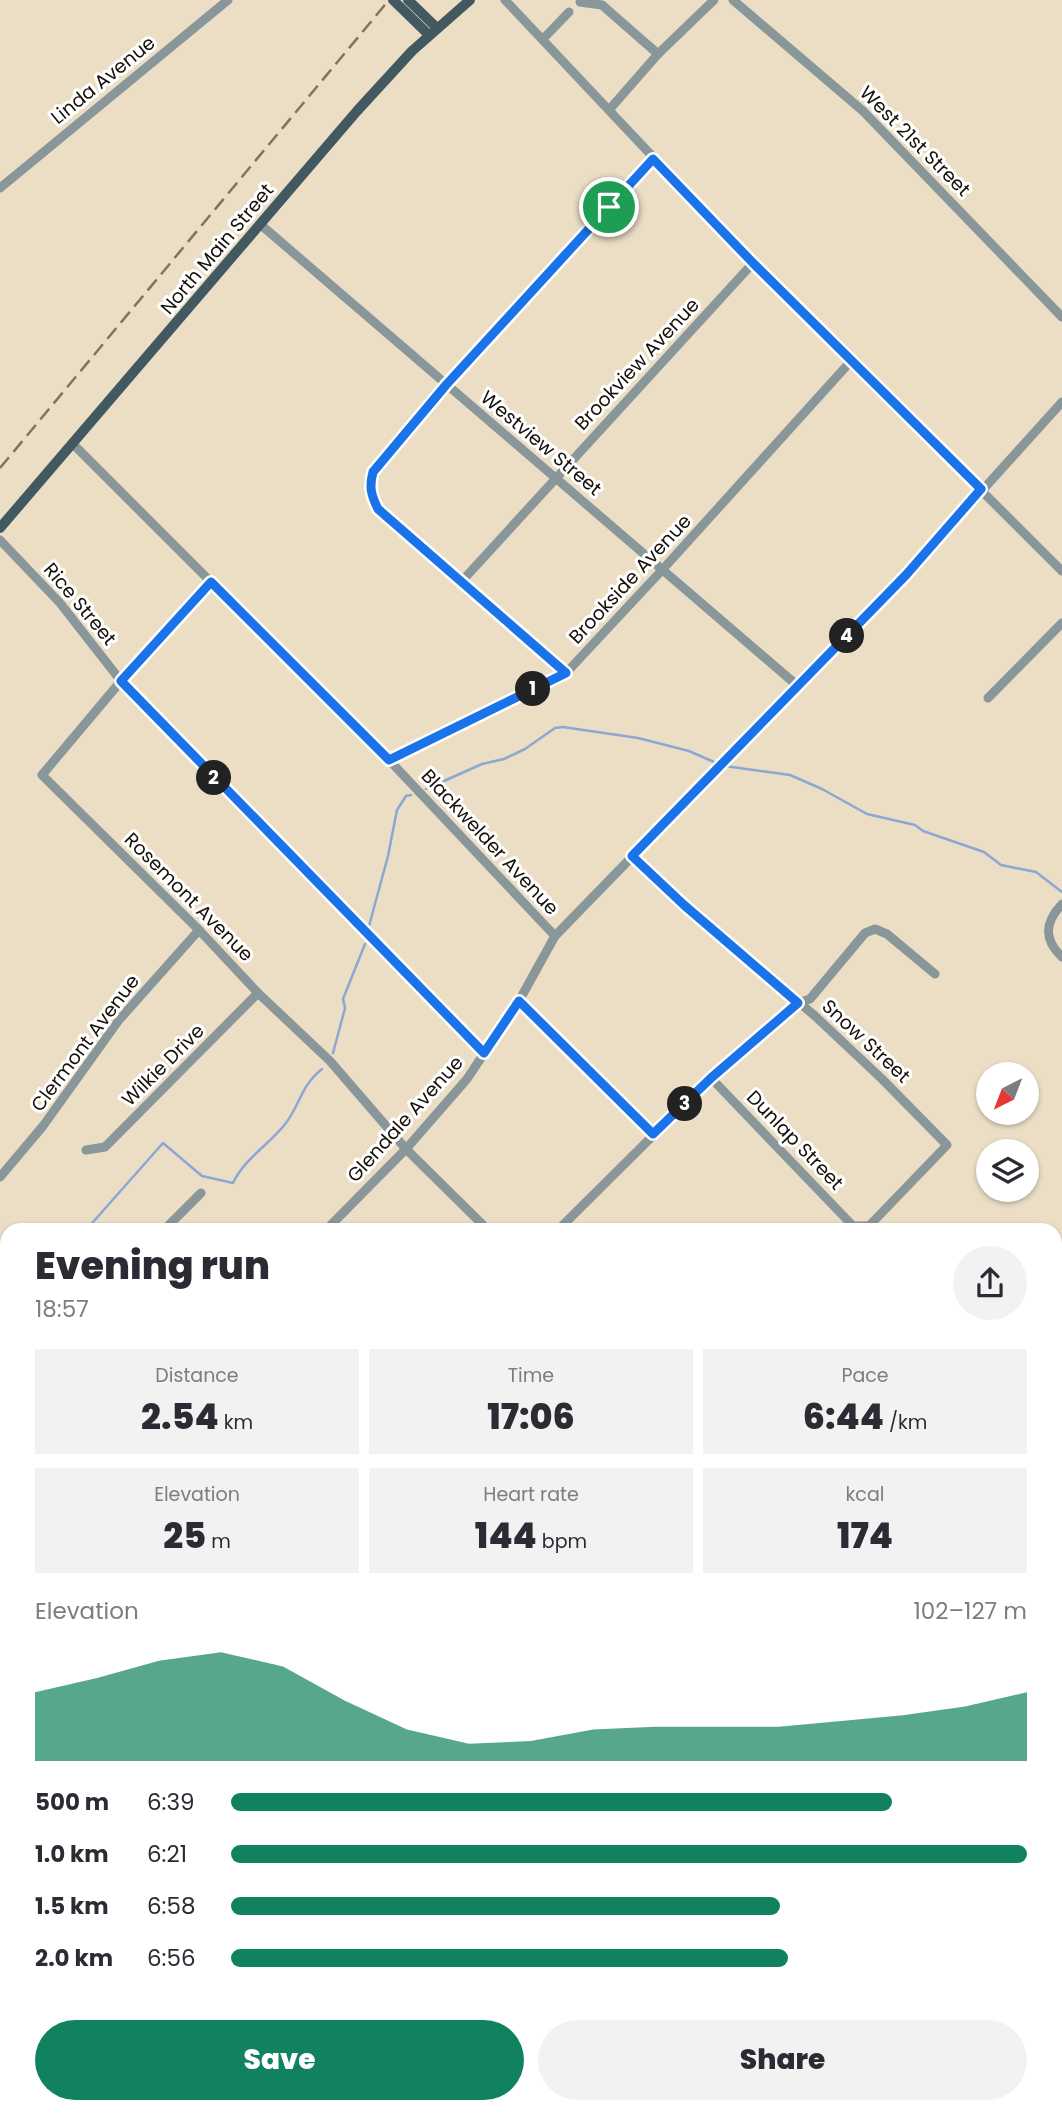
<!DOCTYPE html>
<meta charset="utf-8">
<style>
body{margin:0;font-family:Poppins,sans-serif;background:#f2f2f3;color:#2b2b33;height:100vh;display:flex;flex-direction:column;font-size:26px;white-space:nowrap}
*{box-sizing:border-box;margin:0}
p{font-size:23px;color:#7c7c81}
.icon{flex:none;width:38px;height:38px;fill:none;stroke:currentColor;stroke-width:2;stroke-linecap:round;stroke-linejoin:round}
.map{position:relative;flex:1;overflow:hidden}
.sheet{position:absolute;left:0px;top:1223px;width:1062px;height:891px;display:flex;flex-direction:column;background:#fff;border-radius:21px 21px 0 0;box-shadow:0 2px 5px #0004}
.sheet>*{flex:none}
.needle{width:46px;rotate:222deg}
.fabs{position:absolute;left:976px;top:1062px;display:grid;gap:14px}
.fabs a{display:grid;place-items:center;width:63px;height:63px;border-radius:50%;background:#fff;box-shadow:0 2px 5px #0004;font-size:35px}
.pin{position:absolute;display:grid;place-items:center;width:60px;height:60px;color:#fff;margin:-30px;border:4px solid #fff;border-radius:50%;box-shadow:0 2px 7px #0007}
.km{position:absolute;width:35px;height:35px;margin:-18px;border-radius:50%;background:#222;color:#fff;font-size:19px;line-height:35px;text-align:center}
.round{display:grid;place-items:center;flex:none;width:74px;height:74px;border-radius:37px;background:#f2f2f3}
.overview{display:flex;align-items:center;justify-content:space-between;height:119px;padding:0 35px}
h1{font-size:38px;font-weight:800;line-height:52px}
.metrics{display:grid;grid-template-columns:repeat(3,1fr);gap:10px;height:119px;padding:7px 35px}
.metrics div{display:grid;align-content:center;border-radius:0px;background:#f2f2f3;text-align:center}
.metrics b{font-size:35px;font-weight:800}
.metrics small{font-size:19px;font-weight:400}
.metrics p{font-size:19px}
.chart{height:196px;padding:14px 35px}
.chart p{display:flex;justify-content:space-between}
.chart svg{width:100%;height:126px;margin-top:7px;fill:#118260;opacity:.7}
.action{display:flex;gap:14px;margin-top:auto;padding:14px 35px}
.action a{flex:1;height:80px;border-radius:42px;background:#118260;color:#fff;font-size:28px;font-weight:800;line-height:80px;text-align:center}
.action a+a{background:#f2f2f3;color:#2b2b33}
ul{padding:0 35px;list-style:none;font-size:23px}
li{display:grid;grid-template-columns:112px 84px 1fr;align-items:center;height:52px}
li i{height:18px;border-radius:9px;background:#118260}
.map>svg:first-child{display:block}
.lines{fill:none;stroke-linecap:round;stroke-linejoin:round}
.stream{stroke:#8da7d4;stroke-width:2.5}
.minor{stroke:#89969a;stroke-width:9}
.major{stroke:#435961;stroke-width:10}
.rail{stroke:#7d7464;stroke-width:2.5;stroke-dasharray:14 7;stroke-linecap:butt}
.route-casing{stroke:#fff;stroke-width:14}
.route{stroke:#1a73e8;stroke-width:9}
.labels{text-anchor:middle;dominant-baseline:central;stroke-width:6;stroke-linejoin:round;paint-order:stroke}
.street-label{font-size:19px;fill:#151008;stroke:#fff}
</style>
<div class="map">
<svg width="1062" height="2113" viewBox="0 0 1062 2113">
<rect width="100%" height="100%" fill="#ebdec5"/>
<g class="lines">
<g class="stream">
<polyline points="725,766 790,775 822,789 867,814 915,825 923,831 984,852 1001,865 1036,872 1062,892"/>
<polyline points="426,789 482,764 504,759 525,749 555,728 563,727 638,738 689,751 714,762"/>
<polyline points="369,926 388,856 397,810 406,796 411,795"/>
<polyline points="333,1053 345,1008 343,999 365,944"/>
<path d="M86 1230 163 1143 202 1176 233 1183C244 1159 270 1144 286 1123 301 1103 300 1087 322 1069"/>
<polyline points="1055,1283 1062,1281"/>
<polyline points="0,1335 7,1330"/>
<polyline points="335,2107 344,2113"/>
</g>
<g class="minor">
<polyline points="505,0 753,263 1062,571"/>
<polyline points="733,0 863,111 1062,317"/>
<polyline points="580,2 602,5 658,54"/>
<polyline points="543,39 569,12"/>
<polyline points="609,110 658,54 714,0"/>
<polyline points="0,188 228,0"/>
<polyline points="261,225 799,687"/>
<polyline points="73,444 389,760 555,936"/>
<polyline points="0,540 60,603 121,681 483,1053"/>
<polyline points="462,581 753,263"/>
<polyline points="211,582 121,681 42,775 199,930 258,993 330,1061 406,1149 488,1230"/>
<path d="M566 673 378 509C371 495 369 487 373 472L446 385 653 159"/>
<polyline points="988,698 1062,623"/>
<polyline points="389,760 566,673 663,569 851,361"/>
<polyline points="632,856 684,905 815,1016 882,1079 947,1145 869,1226 853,1226 711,1078"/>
<path d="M1062 904C1045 922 1043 939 1062 957"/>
<polyline points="519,1001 654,1134"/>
<polyline points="86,1150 105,1147 258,993"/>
<polyline points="0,1177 43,1126 119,1020 199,930"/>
<polyline points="164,1230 201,1193"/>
<polyline points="326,1230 406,1149 467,1079 519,1001 555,936 906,575 1062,402"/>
<polyline points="558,1230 711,1078 798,1003 810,999 865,933 875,929 887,934 935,974"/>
<polyline points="0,1400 7,1393"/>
<polyline points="0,1538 7,1537"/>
<polyline points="1055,1843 1062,1840"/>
<polyline points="0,2012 7,2005"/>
<polyline points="0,2041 7,2050"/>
<polyline points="51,2107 56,2113"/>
<polyline points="662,2107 663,2113"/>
<polyline points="456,2113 470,2107"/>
</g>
<g class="major">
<polyline points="393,0 429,35"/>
<polyline points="408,0 437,28"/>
<polyline points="0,528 357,111 412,51 470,0"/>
</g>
<polyline class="rail" points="0,468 389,0"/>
</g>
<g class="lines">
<g class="route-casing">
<path id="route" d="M653 159 753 263 981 489 906 575 632 856 684 905 798 1003 711 1078 653 1134 519 1001 484 1053 121 681 211 582 389 760 566 673 378 509C371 495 369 487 373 472L446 385Z"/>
</g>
<use href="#route" class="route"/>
</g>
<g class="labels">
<g class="street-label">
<text transform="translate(103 80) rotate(-39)">Linda Avenue</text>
<text transform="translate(915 141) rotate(45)">West 21st Street</text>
<text transform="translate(217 249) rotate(-50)">North Main Street</text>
<text transform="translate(637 364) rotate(-47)">Brookview Avenue</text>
<text transform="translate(541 443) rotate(40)">Westview Street</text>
<text transform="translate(630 579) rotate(-47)">Brookside Avenue</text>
<text transform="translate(80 604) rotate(50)">Rice Street</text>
<text transform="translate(490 842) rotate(47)">Blackwelder Avenue</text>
<text transform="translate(189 897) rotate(45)">Rosemont Avenue</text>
<text transform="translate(866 1041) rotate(43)">Snow Street</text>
<text transform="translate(85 1043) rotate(-53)">Clermont Avenue</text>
<text transform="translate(163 1065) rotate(-45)">Wilkie Drive</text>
<text transform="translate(405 1119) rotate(-48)">Glendale Avenue</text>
<text transform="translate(795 1140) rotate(46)">Dunlap Street</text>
</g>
</g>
</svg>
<div class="fabs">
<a><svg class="needle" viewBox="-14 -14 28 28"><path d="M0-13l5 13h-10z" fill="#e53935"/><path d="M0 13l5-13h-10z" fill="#7c7c81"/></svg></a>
<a><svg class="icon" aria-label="layers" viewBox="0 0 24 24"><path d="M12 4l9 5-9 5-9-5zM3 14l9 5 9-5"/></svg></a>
</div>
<div class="pin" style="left:609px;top:207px;background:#1e9e55"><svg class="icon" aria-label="arrive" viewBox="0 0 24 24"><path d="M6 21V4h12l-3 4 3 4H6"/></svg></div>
<b class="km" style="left:533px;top:689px">1</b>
<b class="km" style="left:214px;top:778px">2</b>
<b class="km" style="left:685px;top:1104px">3</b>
<b class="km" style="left:847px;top:636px">4</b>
<section class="sheet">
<div class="overview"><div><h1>Evening run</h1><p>18:57</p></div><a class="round"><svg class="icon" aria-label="share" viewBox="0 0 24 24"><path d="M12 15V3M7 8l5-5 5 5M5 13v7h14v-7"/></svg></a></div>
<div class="metrics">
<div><p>Distance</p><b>2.54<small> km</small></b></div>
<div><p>Time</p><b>17:06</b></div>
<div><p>Pace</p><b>6:44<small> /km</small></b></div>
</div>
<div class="metrics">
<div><p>Elevation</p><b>25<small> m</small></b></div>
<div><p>Heart rate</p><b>144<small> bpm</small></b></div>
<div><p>kcal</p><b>174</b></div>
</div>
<div class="chart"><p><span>Elevation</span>102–127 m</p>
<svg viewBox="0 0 160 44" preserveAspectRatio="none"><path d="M0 44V20L10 15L20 9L30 6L40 11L50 23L60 33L70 38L80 37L90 33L100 32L110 32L120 32L130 30L140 28L150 25L160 20V44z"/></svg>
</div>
<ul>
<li><b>500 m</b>6:39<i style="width:83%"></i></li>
<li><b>1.0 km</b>6:21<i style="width:100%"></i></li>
<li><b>1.5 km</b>6:58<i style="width:69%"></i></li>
<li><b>2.0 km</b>6:56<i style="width:70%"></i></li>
</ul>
<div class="action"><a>Save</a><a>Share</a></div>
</section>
</div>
